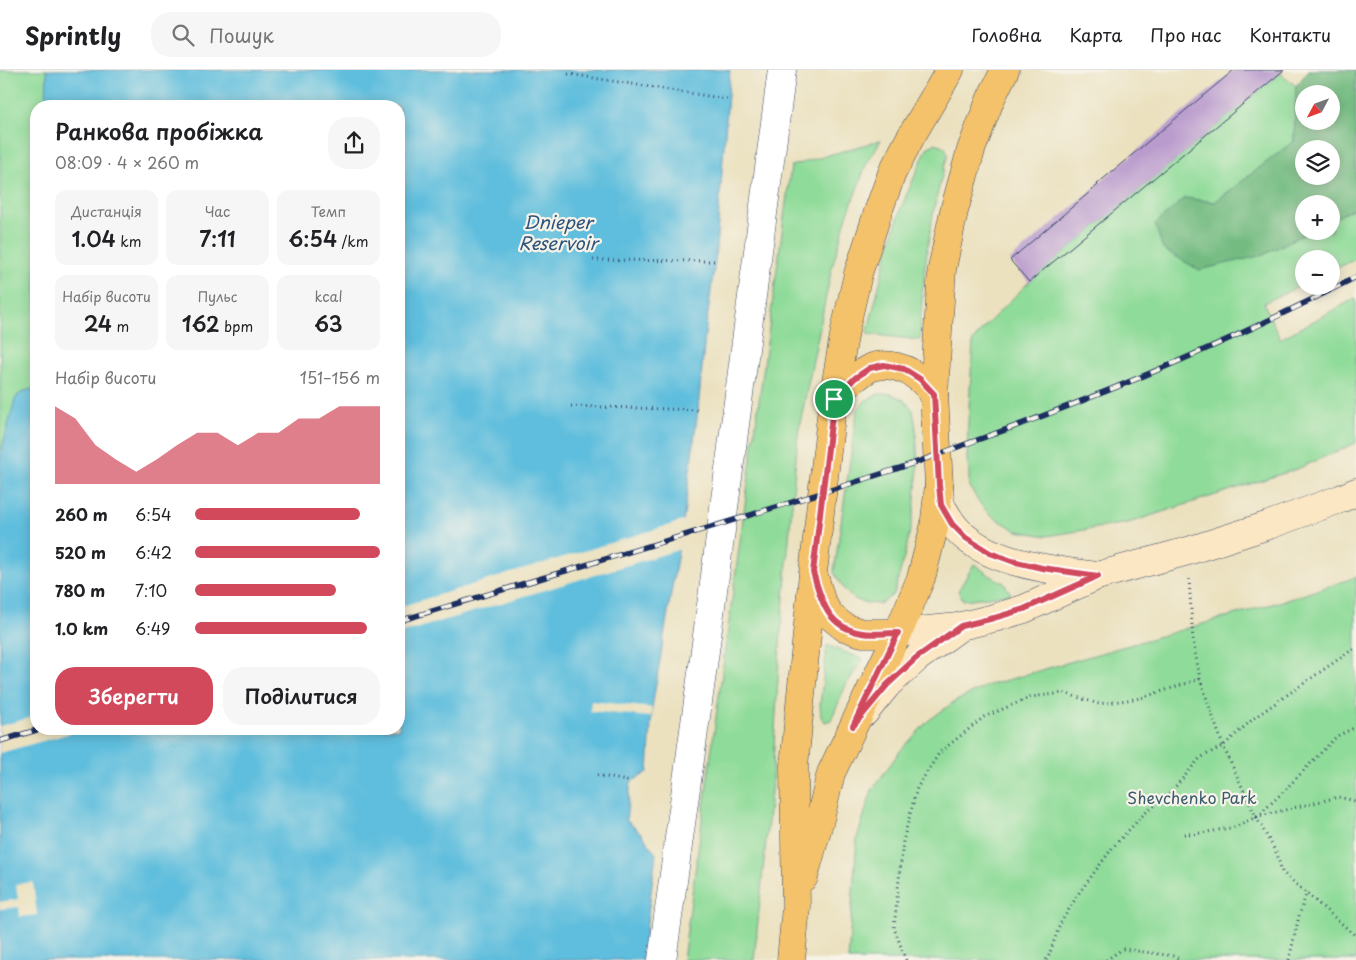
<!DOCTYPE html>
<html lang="uk">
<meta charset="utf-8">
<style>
body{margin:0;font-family:"Playpen Sans",sans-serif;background:#f6f6f6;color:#202124;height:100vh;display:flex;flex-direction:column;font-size:19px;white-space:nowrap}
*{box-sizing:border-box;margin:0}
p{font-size:16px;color:#757577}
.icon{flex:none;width:28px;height:28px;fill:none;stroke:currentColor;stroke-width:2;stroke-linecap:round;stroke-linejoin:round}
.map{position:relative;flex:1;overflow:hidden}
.sheet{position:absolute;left:30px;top:30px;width:375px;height:635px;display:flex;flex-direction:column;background:#fff;border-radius:20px;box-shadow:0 2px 12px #0003}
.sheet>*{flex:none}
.needle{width:32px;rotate:229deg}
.fabs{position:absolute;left:1295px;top:15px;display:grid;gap:10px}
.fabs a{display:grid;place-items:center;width:45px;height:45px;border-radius:50%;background:#fff;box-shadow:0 2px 12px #0003;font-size:25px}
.pin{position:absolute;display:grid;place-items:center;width:42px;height:42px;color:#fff;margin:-21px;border:2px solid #fff;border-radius:50%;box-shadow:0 1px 5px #0007}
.round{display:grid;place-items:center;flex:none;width:52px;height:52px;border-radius:20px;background:#f6f6f6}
.headline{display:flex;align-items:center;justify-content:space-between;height:85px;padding:0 25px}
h1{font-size:22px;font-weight:600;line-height:38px}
.stats{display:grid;grid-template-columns:repeat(3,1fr);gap:8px;height:85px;padding:5px 25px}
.stats div{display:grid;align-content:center;border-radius:12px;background:#f6f6f6;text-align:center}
.stats b{font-size:21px;font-weight:600}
.stats small{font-size:14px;font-weight:400}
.stats p{font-size:14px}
.chart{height:140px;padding:10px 25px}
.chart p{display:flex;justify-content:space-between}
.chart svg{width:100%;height:90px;margin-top:5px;fill:#d1495b;opacity:.7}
.primary-button{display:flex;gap:10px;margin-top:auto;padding:10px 25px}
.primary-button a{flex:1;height:58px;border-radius:20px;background:#d1495b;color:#fff;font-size:20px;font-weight:600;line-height:58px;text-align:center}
.primary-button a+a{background:#f6f6f6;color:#202124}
ul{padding:0 25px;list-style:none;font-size:16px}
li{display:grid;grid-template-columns:80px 60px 1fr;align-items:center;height:38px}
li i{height:12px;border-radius:6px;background:#d1495b}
header{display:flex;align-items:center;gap:30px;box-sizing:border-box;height:70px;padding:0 25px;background:#fff;border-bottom:1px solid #e0e0e0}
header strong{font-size:24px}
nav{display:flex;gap:28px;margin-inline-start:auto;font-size:18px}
.search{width:350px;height:45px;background:#f6f6f6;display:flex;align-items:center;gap:12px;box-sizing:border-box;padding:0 18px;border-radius:20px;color:#757577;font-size:19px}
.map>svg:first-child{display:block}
.green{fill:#8fdb99;stroke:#55857c}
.forest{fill:#73bb81;stroke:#477570;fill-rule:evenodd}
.water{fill:#5fbedd;stroke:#3d769e}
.pier{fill:#ebe1bf}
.building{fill:#ba9bcd}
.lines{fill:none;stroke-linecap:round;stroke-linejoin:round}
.street-casing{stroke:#3a4a6d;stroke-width:29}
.secondary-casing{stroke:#3a4a6d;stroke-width:29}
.primary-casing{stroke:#3a4a6d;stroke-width:29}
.path{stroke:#3a4a6d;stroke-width:3;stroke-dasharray:1 4;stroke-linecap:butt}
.street{stroke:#fff;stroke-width:28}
.secondary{stroke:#fbe7c3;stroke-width:28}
.primary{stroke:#f4c26a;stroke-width:28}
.rail-casing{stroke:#1b2f5e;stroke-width:5.5}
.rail{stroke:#f7f3e8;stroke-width:4;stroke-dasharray:11;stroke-linecap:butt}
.route-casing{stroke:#fff;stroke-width:10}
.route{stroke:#d1495b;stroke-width:6}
.labels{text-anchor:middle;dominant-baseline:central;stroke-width:4.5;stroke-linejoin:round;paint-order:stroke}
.park-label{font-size:16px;fill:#385a6d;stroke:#f7f3e8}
.water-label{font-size:18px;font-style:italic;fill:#2c537e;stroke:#f7f3e8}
</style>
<header>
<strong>Sprintly</strong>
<div class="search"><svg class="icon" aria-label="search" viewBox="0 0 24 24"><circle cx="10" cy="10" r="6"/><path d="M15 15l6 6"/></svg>Пошук</div>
<nav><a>Головна</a><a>Карта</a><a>Про нас</a><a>Контакти</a></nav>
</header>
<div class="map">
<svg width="1356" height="890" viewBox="0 0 1356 890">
<rect width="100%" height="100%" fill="#f7f3e8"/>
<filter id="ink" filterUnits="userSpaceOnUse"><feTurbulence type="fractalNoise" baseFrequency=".02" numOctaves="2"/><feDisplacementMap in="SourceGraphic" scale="10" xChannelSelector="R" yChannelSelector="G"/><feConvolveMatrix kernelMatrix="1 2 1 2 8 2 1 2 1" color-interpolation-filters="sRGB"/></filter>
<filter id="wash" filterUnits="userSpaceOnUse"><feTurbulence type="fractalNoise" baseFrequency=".0096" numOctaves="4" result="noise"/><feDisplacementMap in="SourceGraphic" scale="20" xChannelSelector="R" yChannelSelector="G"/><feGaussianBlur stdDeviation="1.12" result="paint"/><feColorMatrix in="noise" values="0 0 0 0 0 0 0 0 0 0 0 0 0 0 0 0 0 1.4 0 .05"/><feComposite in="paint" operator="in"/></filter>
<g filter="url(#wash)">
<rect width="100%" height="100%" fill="#ebe1bf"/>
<g class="green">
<polygon points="0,0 47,0 46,36 36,36 36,318 22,322 17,326 0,386"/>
<polygon points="1280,3 1296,16 1294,71 1215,132 1185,128 1263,185 1309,161 1331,161 1331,150 1356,137 1356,189 1331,201 1331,189 1304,189 1304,214 1264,233 1280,269 1356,228 1356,373 1297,399 1128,453 1047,466 1017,461 990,445 978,431 969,415 969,400 967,390 968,353 973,271 988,253 1029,212"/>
<polygon points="881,70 866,95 847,146 832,197 798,364 780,575 772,711 754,890 683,890 791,96"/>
<path d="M936 73 945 77 948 85C929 146 922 207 920 270L867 264 889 176 903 133 927 78Z"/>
<path d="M878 324H892L904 330 913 340 916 358 918 398 914 440 906 480 894 524 880 534C852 533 847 526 834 502L857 341 865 331Z"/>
<polygon points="974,494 989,505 1004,513 1011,524 963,530 958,521"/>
<polygon points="1356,507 1356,890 848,890 857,768 872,720 900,681 928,651 954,632 986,616 1293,528"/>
<polygon points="827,575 836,579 863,589 846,615 831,650 825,652 821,647 820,635"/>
</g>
<path class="forest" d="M1309 0H1356V137L1331 150V134H1304V161H1309L1263 185 1199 200 1163 179 1155 154 1185 128 1215 132 1294 71 1296 16ZM1304 24H1331V51H1304ZM1304 79H1331V106H1304Z"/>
<polygon class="water" points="47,0 730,0 715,191 705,265 698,340 684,446 652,638 648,702 631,712 626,750 641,763 656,784 642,890 0,890 0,386 15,329 22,322 36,318 36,659 399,659 399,36 46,36"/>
<g class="pier">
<polygon points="686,450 681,479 399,564 399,537"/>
<polygon points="591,631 652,638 651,647 590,641"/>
<polygon points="36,646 36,659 85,659 0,683 0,656"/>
<polygon points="33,812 37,845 20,847 19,837 0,839 0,832 18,829 16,814"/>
</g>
<g id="blocks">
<polygon class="building" points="1234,0 1284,0 1029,212 1010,190 1098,115 1097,114"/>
</g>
</g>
<g filter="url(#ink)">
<use href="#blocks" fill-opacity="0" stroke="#3a4a6d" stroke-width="1"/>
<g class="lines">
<g class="street-casing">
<polyline id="street" points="662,890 703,596 782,0"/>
</g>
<g class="secondary-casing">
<g id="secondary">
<path d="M939 415C939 421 939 428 941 434 942 439 946 443 948 447 975 494 1050 499 1097 506"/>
<polyline points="898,563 959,557"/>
<polyline points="865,642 887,615 917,588 961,556 994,548 1024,539 1097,506 1188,481 1269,455 1340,429 1356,422"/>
</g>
</g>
<g class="primary-casing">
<g id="primary">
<path d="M833 329C844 318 856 305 870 298 886 291 908 298 921 310 926 314 930 320 934 324"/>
<polyline points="815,509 821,530 829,545 844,557 862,563 898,563"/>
<polyline points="804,807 821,745 831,703 898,563 921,508 934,458 939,415 934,324 942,199 954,141 971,80 991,28 1005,0"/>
<polyline points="791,890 796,837 794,696 813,503 833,329 845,260 858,204 878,142 892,103 909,70 950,0"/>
</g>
</g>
<g class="path">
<polyline points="568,4 727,29"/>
<polyline points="593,190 715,191"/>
<polyline points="571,336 698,340"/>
<polyline points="1189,509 1193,570 1200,609 1223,676 1256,747 1277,784 1282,802 1356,866"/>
<polyline points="597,705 631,712"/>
<polyline points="1257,747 1283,722 1337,666 1356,657"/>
<polyline points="1184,764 1202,763 1235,757 1256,747 1338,727 1356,731"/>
<polyline points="906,890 894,858 903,771 917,718 939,683 984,647 1031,627 1064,623 1099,634 1141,628 1200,609"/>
<polyline points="1046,890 1048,888 1060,854 1079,823 1113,777 1143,745 1171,722 1200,688 1223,676 1254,648 1356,577"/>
<polyline points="1106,890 1123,879 1174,886 1181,890"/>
<polyline points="1289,890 1299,846 1307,822"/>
</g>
<use href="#street" class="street"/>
<use href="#secondary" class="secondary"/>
<use href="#primary" class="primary"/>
<g class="rail-casing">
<g id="rail">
<path d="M399 551C564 501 730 453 893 400 923 391 951 379 980 369 1109 323 1235 270 1356 207"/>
<polyline points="0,671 40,659"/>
</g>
</g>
<use href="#rail" class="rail"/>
</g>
</g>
<g class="lines" filter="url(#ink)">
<g class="route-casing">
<path id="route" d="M884 295 904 299 920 309 934 324 939 415 941 435 952 454 966 468 990 483 1012 491 1042 498 1098 506 1024 539 994 548 961 556 916 588 887 615 853 656 898 563C886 563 873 565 862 563 827 557 822 532 813 502L834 329 855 308 870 298Z"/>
</g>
<use href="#route" class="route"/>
</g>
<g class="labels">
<g class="park-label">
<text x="1192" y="727">Shevchenko Park</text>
</g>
<g class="water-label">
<text x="558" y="151">Dnieper<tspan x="558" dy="21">Reservoir</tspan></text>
</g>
</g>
</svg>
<div class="fabs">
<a><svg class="needle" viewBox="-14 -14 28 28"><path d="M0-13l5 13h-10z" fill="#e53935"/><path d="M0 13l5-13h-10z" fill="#757577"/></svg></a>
<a><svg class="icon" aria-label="layers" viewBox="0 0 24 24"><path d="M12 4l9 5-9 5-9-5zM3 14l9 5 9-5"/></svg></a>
<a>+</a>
<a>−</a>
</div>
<div class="pin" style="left:834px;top:329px;background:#1e9e55"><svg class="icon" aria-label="arrive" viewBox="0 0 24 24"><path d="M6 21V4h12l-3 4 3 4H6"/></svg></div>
<section class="sheet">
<div class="headline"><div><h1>Ранкова пробіжка</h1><p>08:09 · 4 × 260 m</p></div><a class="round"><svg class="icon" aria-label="share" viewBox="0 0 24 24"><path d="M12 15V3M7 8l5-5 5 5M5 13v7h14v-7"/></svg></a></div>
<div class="stats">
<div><p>Дистанція</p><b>1.04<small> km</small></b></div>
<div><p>Час</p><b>7:11</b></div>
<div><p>Темп</p><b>6:54<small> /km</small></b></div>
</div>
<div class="stats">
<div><p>Набір висоти</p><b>24<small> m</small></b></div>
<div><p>Пульс</p><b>162<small> bpm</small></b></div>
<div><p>kcal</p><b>63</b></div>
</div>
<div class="chart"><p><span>Набір висоти</span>151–156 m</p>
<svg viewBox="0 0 160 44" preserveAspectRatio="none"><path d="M0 44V6L10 12L20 25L30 32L40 38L50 32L60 25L70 19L80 19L90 25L100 19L110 19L120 12L130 12L140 6L150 6L160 6V44z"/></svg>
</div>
<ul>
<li><b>260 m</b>6:54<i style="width:89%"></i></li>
<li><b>520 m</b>6:42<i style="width:100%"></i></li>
<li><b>780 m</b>7:10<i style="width:76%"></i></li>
<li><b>1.0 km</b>6:49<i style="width:93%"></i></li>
</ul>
<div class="primary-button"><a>Зберегти</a><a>Поділитися</a></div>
</section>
</div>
